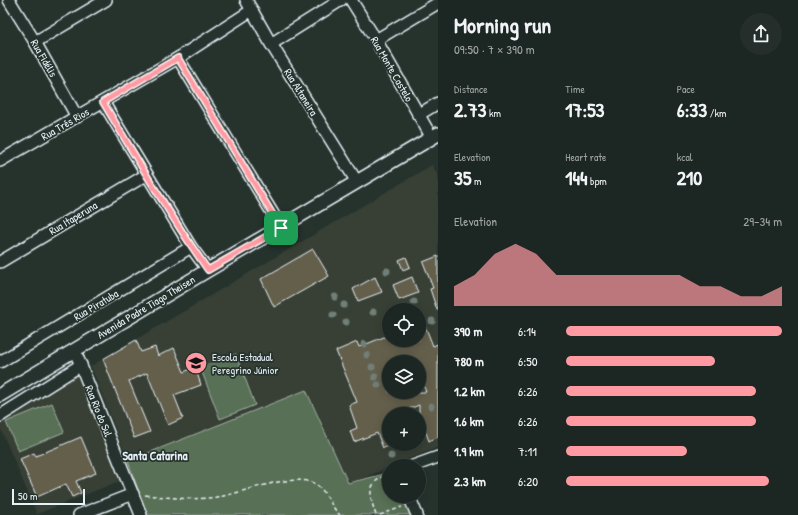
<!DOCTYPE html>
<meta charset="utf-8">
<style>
body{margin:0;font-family:"Patrick Hand",sans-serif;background:#252e2a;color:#f1f3f6;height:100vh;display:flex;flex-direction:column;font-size:15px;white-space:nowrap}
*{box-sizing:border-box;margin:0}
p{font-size:13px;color:#a0a5a5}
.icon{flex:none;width:22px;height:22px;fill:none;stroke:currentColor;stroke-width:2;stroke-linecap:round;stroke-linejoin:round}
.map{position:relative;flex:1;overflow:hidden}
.details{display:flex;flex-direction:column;background:#1c2622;width:360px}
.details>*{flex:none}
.buttons{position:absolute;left:382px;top:303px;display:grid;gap:8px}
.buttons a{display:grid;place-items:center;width:44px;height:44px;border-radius:50%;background:#1c2622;box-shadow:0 2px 10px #0003,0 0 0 1px #3a4340;font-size:20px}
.scale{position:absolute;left:12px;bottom:10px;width:73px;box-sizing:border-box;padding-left:4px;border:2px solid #e8f1f8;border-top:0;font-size:11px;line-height:14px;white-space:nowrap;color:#e8f1f8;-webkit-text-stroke:3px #26332d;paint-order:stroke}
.pin{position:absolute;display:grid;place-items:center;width:34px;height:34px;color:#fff;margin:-17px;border-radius:8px;box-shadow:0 2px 6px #0006}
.round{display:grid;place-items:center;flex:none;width:42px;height:42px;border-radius:21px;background:#252e2a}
.head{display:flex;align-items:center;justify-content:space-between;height:68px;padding:0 16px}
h1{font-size:22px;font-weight:700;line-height:30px}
.stats{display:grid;grid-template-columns:repeat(3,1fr);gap:6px;height:68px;padding:4px 16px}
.stats div{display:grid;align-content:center}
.stats b{font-size:20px;font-weight:700}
.stats small{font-size:11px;font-weight:400}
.stats p{font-size:11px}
.chart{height:112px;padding:8px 16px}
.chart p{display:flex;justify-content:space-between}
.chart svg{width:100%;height:72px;margin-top:4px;fill:#ff9aa2;opacity:.7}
ul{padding:0 16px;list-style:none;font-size:13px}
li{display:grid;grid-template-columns:64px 48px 1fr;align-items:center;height:30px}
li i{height:10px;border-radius:5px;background:#ff9aa2}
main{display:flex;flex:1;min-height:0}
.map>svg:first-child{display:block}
.built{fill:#384036;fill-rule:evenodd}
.green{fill:#597054;stroke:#a0b0a6}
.building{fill:#635e4c;stroke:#e8f1f8;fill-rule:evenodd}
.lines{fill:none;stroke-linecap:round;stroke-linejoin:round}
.minor-casing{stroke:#e8f1f8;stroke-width:14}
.tertiary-casing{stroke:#e8f1f8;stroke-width:16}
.path{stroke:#e8f1f8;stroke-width:1.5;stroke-dasharray:4 3;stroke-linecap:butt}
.minor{stroke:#26332d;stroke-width:11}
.tertiary{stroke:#26332d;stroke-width:13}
.tree{fill:#717f78}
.route-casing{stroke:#fff;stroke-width:8}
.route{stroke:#ff9aa2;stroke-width:5}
.labels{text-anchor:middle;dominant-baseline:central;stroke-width:3.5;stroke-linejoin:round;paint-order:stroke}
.street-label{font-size:11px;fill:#e8f1f8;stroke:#26332d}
.poi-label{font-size:11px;fill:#e8f1f8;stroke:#26332d;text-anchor:start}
.neighbourhood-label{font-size:12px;font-weight:bold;fill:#e8f1f8;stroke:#26332d}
</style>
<main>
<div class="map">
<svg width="438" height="515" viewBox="0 0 438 515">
<rect width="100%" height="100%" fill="#26332d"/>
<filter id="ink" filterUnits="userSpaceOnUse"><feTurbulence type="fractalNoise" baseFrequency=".025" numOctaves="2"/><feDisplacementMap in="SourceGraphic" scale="8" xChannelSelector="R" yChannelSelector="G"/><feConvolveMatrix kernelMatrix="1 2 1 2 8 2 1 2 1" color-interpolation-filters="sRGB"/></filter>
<g filter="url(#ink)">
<g class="built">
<path d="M432 165 438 176V447L348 484 305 391 128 461 91 366ZM389 310H419V340H389ZM389 362H419V392H389ZM389 414H419V444H389Z"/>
<polygon points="76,373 122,480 37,514 0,427 0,418"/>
</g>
<g class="green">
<polygon points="236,354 255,405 220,419 200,367"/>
<polygon points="306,390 348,483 389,473 389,496 414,496 419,515 147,515 128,461"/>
<polygon points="52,403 64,432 18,451 6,422"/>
</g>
<g class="building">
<polygon points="313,249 329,276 274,307 261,279"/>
<polygon points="438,256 438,310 437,310 430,289 433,288 423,262"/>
<polygon points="406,257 410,267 403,270 399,260"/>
<polygon points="375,277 382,292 358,301 353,289"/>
<polygon points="412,277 418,293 399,300 393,285"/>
<path d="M420 313 433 346 438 344V437L429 441 425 430 419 433V405L397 414H389V446L383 448 377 433 354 442 350 431 357 428 349 405 357 402 336 351 357 342 359 347 389 335V340H419ZM389 362H419V374L426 392H389Z"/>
<polygon points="136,340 141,352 155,347 158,356 174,348 184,372 195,367 201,385 174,395 183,418 168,425 147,373 129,381 150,432 134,438 103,359"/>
<polygon points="81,437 96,473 76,481 81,493 72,497 66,484 37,497 20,459 34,453 36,456"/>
</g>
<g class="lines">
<g class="minor-casing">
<g id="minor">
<polyline points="9,0 35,42 77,117"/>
<polyline points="246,0 271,44 357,182"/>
<polyline points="351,0 376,40 432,138"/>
<polyline points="376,40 438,3"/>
<polyline points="35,42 106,0"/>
<polyline points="271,44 341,0"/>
<polyline points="178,58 281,227"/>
<polyline points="103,102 191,247 208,270"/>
<polyline points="418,115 438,103"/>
<polyline points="0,161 178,58 252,10"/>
<polyline points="0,262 146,175"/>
<polyline points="75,351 141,515"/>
<polyline points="0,362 191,247"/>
<polyline points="0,416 81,365"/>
<polyline points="413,466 438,457"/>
<polyline points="409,496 417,515"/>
<polyline points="79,515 133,494"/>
</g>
</g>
<g class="tertiary-casing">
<polyline id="tertiary" points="0,395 208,270 438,134"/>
</g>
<g class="path">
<path d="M145 495C166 497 188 500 209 498 236 497 296 468 318 486 327 493 331 507 340 515"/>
<path d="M376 515C369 495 366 482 389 474"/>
<polyline points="380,515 402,507"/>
</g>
<use href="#minor" class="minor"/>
<use href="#tertiary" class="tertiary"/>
</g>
<g class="tree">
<circle cx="387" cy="271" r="3.5"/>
<circle cx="335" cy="297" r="3.5"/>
<circle cx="414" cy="302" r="3.5"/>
<circle cx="344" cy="305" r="3.5"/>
<circle cx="373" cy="312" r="3.5"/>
<circle cx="333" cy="315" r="3.5"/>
<circle cx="432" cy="321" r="3.5"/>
<circle cx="346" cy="322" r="3.5"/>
<circle cx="364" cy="344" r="3.5"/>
<circle cx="367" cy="355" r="3.5"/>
<circle cx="372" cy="367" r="3.5"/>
<circle cx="375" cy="377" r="3.5"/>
<circle cx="378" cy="385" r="3.5"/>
<circle cx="431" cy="406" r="3.5"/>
<circle cx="391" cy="456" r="3.5"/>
</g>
</g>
<g class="lines" filter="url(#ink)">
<g class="route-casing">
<path id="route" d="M178 58 281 228 208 270C170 216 137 159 103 102Z"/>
</g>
<use href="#route" class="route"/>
</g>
<defs>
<g id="school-disc" transform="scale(1.15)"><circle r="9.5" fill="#ff9aa2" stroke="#26332d"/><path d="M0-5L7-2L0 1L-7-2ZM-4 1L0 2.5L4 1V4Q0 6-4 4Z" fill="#111"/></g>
</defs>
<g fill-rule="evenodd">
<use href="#school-disc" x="196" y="363"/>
</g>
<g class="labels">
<g class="street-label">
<text transform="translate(44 58) rotate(60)">Rua Fidélis</text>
<text transform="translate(392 69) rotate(60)">Rua Monte Castelo</text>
<text transform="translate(301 92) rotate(58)">Rua Altaneira</text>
<text transform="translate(65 124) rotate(-30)">Rua Três Rios</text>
<text transform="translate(73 218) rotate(-31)">Rua Itaperuna</text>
<text transform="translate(96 305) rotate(-31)">Rua Piratuba</text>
<text transform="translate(146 307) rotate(-31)">Avenida Padre Tiago Theisen</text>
<text transform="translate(99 411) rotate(68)">Rua Rio do Sul</text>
</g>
<g class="poi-label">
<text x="212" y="357">Escola Estadual<tspan x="212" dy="13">Peregrino Júnior</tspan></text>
</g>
<g class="neighbourhood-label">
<text x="155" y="455">Santa Catarina</text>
</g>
</g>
</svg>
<div class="buttons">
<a><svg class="icon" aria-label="locate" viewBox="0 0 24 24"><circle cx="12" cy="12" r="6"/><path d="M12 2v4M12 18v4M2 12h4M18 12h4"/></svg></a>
<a><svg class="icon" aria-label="layers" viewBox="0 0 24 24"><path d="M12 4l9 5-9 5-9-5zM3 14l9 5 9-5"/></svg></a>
<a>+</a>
<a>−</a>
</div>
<div class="scale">50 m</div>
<div class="pin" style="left:281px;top:228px;background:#1e9e55"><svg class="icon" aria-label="arrive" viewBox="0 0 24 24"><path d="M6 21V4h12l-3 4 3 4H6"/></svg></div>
</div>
<section class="details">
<div class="head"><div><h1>Morning run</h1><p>09:50 · 7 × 390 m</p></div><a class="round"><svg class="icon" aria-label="share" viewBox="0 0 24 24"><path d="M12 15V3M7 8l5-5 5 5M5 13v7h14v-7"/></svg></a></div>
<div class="stats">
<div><p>Distance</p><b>2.73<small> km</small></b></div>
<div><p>Time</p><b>17:53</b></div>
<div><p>Pace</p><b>6:33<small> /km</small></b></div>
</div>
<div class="stats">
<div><p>Elevation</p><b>35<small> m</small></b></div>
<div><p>Heart rate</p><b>144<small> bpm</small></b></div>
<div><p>kcal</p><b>210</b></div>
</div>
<div class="chart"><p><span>Elevation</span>29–34 m</p>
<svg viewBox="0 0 160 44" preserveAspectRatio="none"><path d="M0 44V32L10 25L20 12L30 6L40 12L50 25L60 25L70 25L80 25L90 25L100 25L110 25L120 32L130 32L140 38L150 38L160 32V44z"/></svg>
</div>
<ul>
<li><b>390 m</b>6:14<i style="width:100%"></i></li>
<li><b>780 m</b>6:50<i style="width:69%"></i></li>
<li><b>1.2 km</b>6:26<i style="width:88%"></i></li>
<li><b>1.6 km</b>6:26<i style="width:88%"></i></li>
<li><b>1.9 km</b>7:11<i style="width:56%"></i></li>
<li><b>2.3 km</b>6:20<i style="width:94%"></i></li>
</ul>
</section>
</main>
